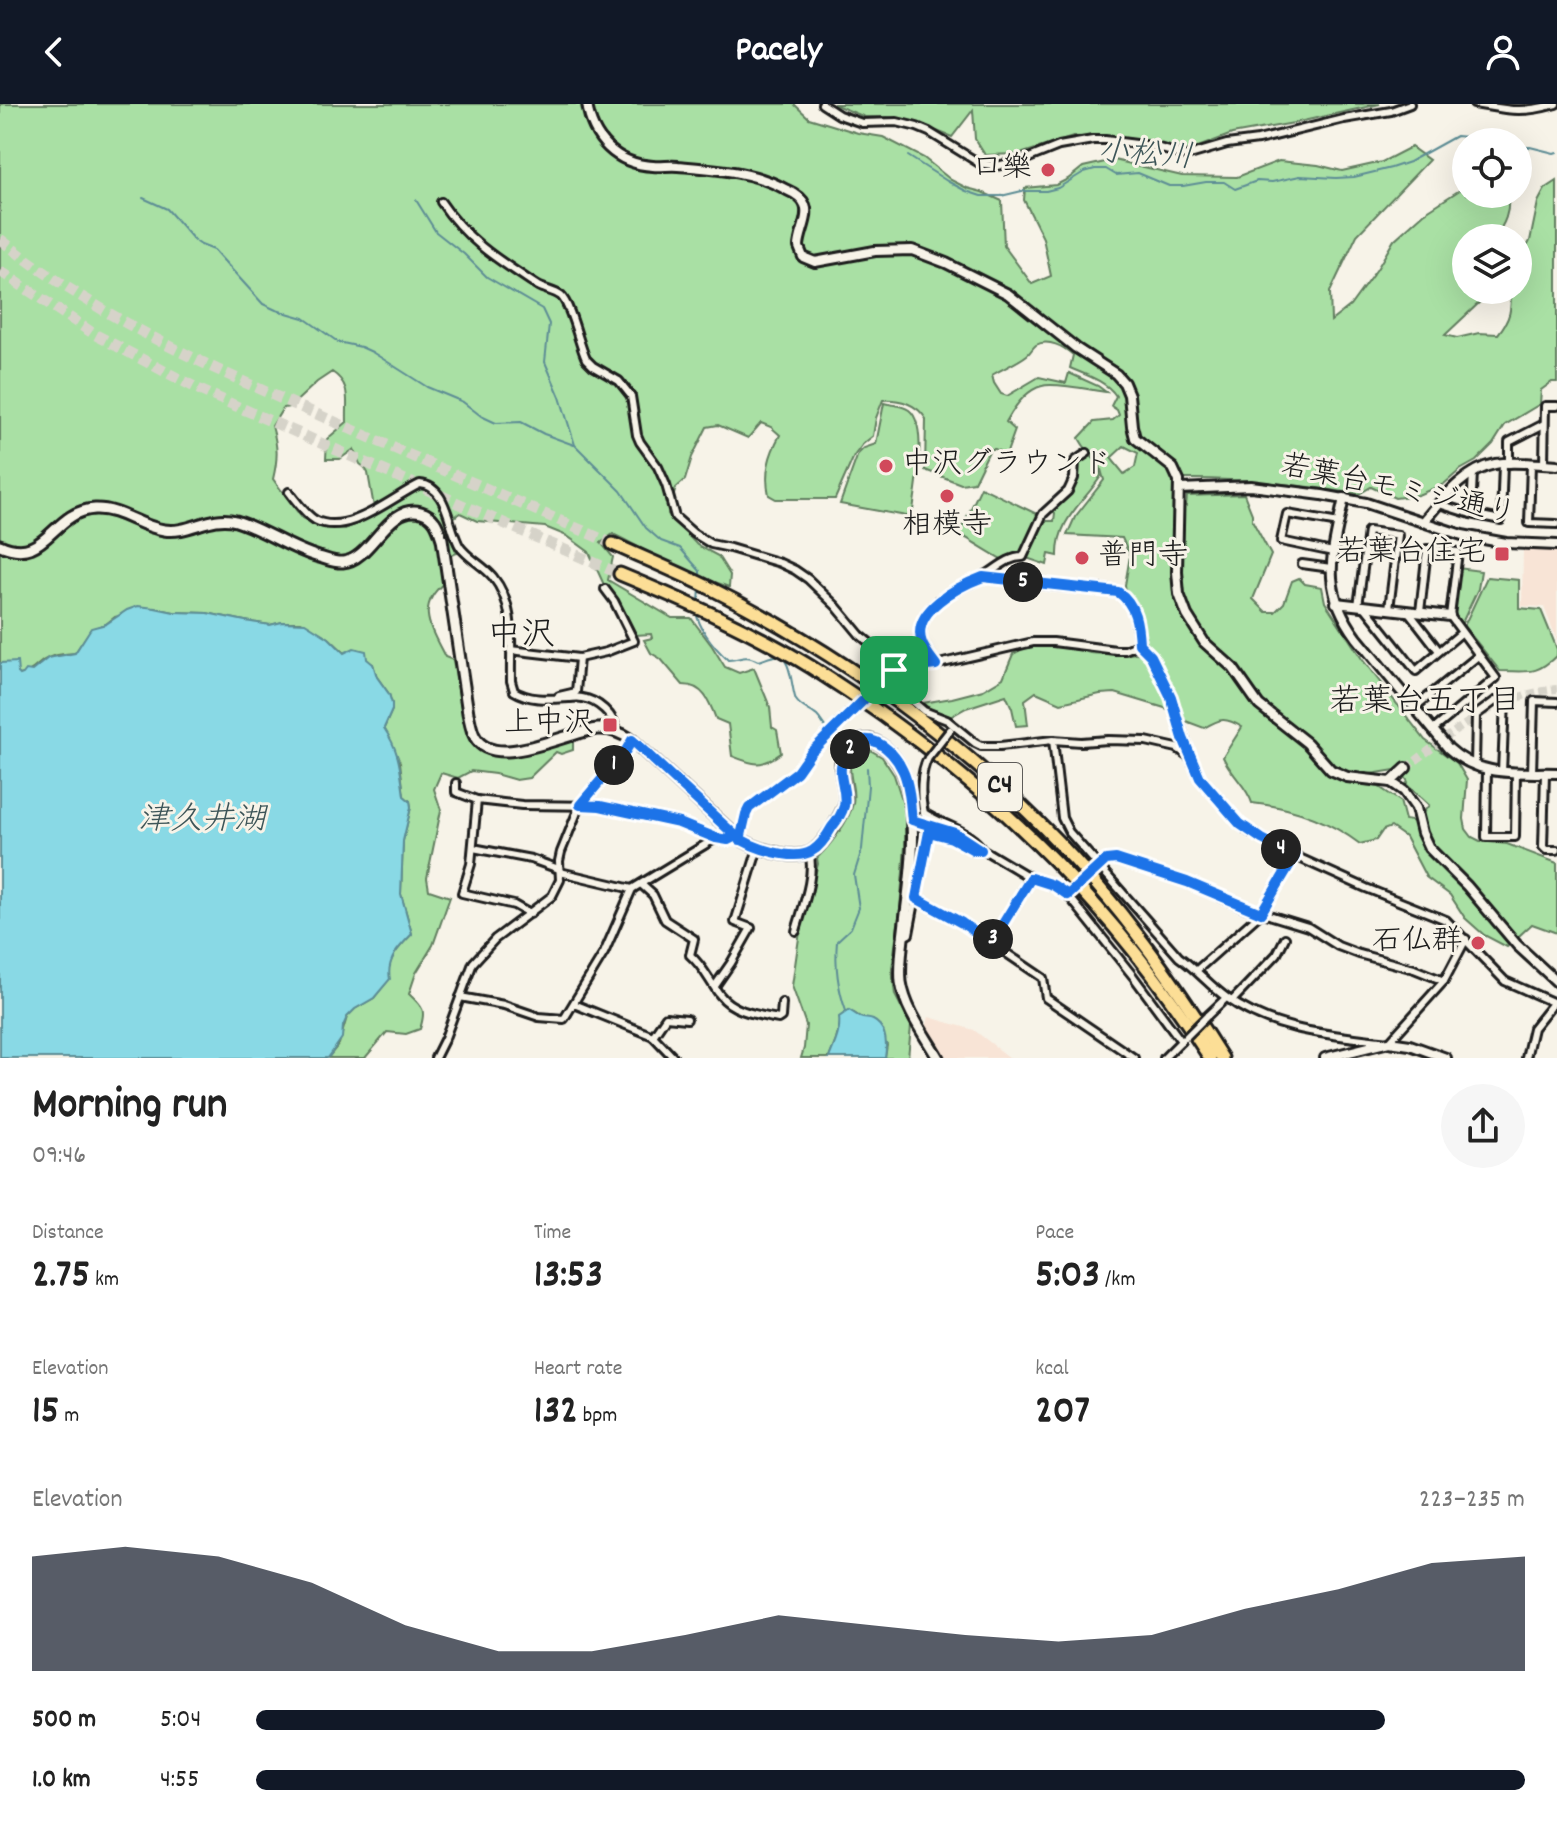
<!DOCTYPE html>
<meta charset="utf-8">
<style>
body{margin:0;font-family:Dekko,"Klee One",sans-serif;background:#f6f6f6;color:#222;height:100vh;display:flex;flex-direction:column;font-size:30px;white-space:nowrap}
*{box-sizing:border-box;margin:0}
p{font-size:26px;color:#767676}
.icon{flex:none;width:44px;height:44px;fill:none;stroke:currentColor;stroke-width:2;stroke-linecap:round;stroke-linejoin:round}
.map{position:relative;height:954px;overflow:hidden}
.details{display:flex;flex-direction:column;background:#fff;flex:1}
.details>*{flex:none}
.controls{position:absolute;left:1452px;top:24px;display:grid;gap:16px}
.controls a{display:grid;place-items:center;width:80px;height:80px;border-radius:50%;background:#fff;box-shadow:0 8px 32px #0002;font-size:40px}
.pin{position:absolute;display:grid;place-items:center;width:68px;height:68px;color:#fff;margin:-34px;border-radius:16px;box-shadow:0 4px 12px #0006}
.km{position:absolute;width:40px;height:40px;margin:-20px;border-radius:50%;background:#222;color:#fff;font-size:22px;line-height:40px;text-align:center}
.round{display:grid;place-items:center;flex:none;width:84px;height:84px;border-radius:42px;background:#f6f6f6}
.summary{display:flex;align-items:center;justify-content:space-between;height:136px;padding:0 32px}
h1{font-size:44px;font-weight:700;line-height:60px}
.metrics{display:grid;grid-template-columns:repeat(3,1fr);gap:12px;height:136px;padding:8px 32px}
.metrics div{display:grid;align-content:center}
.metrics b{font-size:40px;font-weight:700}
.metrics small{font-size:22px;font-weight:400}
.metrics p{font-size:22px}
.chart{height:224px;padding:16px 32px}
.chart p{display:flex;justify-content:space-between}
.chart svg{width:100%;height:144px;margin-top:8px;fill:#111827;opacity:.7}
ul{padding:0 32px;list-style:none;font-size:26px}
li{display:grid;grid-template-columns:128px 96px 1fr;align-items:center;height:60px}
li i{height:20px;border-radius:10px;background:#111827}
header{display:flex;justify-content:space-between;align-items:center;height:104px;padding:0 32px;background:#111827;color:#fff;font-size:36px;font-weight:700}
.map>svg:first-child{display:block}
.built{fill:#f8e4d6}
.green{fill:#a9e0a4;stroke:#627e60;stroke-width:2;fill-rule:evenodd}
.water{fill:#89d9e5;stroke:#5d8d95;stroke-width:2}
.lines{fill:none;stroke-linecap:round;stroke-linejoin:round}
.stream{stroke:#5d8d95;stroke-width:2}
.tertiary-tunnel{stroke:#d6d3c9;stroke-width:8;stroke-dasharray:8 4;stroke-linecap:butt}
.motorway-tunnel{stroke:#d6d3c9;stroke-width:11;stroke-dasharray:11 5.5;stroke-linecap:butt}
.minor-casing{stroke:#1c1c1c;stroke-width:12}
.tertiary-casing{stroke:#1c1c1c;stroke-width:14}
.secondary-casing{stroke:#1c1c1c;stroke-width:15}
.motorway-casing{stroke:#1c1c1c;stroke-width:17}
.minor{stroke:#f7f3e8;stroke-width:6}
.tertiary{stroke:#f7f3e8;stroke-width:8}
.secondary{stroke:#f7f3e8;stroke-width:9}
.motorway{stroke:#fcde96;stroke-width:11}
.minor-bridge-casing{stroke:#1c1c1c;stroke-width:12;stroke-linecap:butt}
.minor-bridge{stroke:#f7f3e8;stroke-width:6}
.route-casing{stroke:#fff;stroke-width:16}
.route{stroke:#1a73e8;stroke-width:10}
.poi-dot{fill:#d1495b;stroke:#f7f3e8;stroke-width:3}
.labels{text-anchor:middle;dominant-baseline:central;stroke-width:6;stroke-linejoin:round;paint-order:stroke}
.shield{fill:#f7f3e8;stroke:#5e5c59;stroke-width:2}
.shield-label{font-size:28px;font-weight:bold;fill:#1c1c1c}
.poi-label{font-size:30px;fill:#1c1c1c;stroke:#f7f3e8;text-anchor:end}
.street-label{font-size:30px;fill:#1c1c1c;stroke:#f7f3e8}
.water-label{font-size:32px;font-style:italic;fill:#3d5558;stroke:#f7f3e8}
.neighbourhood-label{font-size:32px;fill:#1c1c1c;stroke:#f7f3e8}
.quarter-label{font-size:34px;fill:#1c1c1c;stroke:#f7f3e8}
</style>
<header><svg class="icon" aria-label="back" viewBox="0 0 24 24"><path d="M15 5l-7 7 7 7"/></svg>Pacely<svg class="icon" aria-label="person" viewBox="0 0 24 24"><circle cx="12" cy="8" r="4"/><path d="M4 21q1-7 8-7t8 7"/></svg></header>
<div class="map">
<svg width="1557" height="954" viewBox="0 0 1557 954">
<rect width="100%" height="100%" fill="#f7f3e8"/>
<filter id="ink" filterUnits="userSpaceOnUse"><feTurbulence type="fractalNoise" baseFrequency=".0125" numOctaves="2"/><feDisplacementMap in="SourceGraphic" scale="16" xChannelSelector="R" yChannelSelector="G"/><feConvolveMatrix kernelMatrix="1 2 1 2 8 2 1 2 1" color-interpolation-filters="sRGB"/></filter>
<g filter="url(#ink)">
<g class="built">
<polygon points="1523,446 1557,447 1557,536 1544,503 1522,502"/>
<polygon points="929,913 974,926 1010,954 944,954 926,923"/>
</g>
<g class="green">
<path d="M0 0H794L809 14 858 29 883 33 924 54 951 76 967 84 982 88 1002 97 1004 142 1032 180 1051 172 1043 134 1024 96 1025 84 1056 81 1068 75 1083 63 1114 56 1182 72 1237 73 1279 57 1318 61 1342 67 1382 58 1411 43 1429 56 1357 131 1330 188 1331 217 1350 202 1377 165 1394 136 1424 109 1466 82V90H1508C1510 108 1505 120 1494 134H1466V186H1481L1480 198 1445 231 1457 234 1479 229 1498 230C1511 214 1511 206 1511 186H1518V160L1530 137 1538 98 1545 85 1557 77V278H1552L1541 286 1540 300 1505 321 1493 340 1476 357 1460 366 1444 380 1418 391 1395 394 1371 383 1359 390C1300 381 1242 374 1181 375L1173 381V401L1186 402 1187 392 1244 390 1252 410V416L1271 451 1253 495 1266 508H1275L1284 499 1292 477 1299 474 1305 480 1322 483 1325 498 1362 555 1425 636 1457 659 1467 676 1464 715 1466 725 1472 733 1480 737 1507 740 1557 759V829L1532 820 1507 843 1484 831 1465 814 1450 791 1426 773 1405 733 1391 723 1383 726 1376 736 1360 740C1328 716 1292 703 1252 699 1247 682 1231 671 1223 653L1242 623C1225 613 1221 614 1204 624L1183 616 1168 605 1115 589 1100 590 1061 599 1036 588 1025 596 1028 621 1016 622 1012 604 1006 591 966 604 950 613 934 607 922 599 952 594 983 586 1003 574 1013 550 1026 543 1064 541 1090 549 1119 551 1148 548 1135 504 1127 494 1125 481 1130 452 1122 434 1067 431 1075 413 1104 376C1101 367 1100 356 1092 350 1085 344 1084 343 1079 334L1094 318 1113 316 1119 311 1117 306 1111 302 1116 292C1106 277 1086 271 1070 264L1073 251C1064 243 1048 234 1036 241 1032 244 1031 248 1027 251 1017 259 1003 264 992 271L994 279 1001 290 1007 292 1039 273 1066 279 1069 269 1098 282 1106 288C1091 286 1054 278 1042 282 1026 286 1013 305 1006 318L1015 326 1006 351 995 345H990L974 378 961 380 925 366 926 315C917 300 900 295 883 296L876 314 873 332 863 340 854 352 835 395H776L769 391C764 369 769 351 780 331L771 323 761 319 748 334 718 321 707 323 692 353 685 376 676 384 668 410 697 441 718 452 730 471 729 483C688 469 651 449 613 430L601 439 613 453 608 476 672 514H691L712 542 725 563 739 569 754 564 770 603 772 623 777 626 781 649C761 664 754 661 732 652L728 620 716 615C710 599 704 581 683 581L661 555 651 549 644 536 652 534 651 530 635 531 612 488 604 481 589 448 567 432 545 423 477 417 460 409 452 415 448 427 457 449 441 454 444 479C415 503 431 525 445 553L453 556C457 576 462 628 475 642 481 647 490 651 498 651 517 653 553 639 573 634V646L561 650 556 648 529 674 516 676 495 670 471 667 458 674 441 669 434 685 441 706 427 774 429 786 450 793 433 841 416 869 409 890C424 904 426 906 420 925L406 930 387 928 365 954H328L339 940 347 913 355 905 374 894 389 875C386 856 399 843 412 830L401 790 403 737 411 703 410 697 404 692 400 658 384 624 392 606V600L389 590 377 573 373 560 345 549 329 534 301 518H282L270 521 245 517 207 509 174 508 155 504 115 513 106 520 91 525 75 549C67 550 56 550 48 554 36 559 36 567 20 571L0 559ZM332 268C352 281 346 297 347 318L327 335 326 355H340L354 345 360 360 365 364 368 369 375 409 345 425 333 424 322 421 302 414 273 375C278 354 278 343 272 322L283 304 290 303 317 278ZM1124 342 1138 349 1135 363 1124 370 1111 354ZM1402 661 1410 666 1404 671 1408 678 1406 680 1429 701 1416 718 1405 716 1400 697 1379 683 1366 681 1364 671 1395 666Z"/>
<polygon points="833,0 1380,0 1294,19 1232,30 1185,48 1160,40 1115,32 1073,33 1020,50 985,51 975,35 973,6 952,33 914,18 887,13 865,13"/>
<path d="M884 299C892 301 902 301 909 306 929 321 915 390 912 413L840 400 858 350 864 344 876 340Z"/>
<path d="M1089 350 1098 359 1101 372C1083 400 1057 415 1058 452L1049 450 1047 461 1015 450C1013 451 1004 455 1002 455 999 455 966 433 959 430L981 383 1043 413 1044 417H1054L1055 409 1051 406 1066 393 1078 356Z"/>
<polygon points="1458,464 1481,467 1478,485 1461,521 1452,509"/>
<path d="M1487 473 1519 476V504L1541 506 1557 545V551C1536 572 1528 567 1500 567L1464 522Z"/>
<path d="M862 645 870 646 882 653 894 671 905 705V742L900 805 892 865 895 891 911 922 908 954H885L887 941 863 915 854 909 840 920 836 936 829 954H801L804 944 806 921 792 882 800 827 818 760 817 754C829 743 850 716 853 699 857 677 839 662 862 645Z"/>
</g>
<g class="water">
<path d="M138 502 155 504 174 508 207 509 245 517 270 521 282 518 305 519 329 534 344 549 354 544 366 547 367 555 373 560 377 573 389 590 392 600V606L384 624C400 648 400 664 404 692L410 697 411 703 403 737 401 790 412 830C399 843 386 856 390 875L374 894 355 905 347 913 343 922 342 934 328 954H0V559L17 558 18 569 20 571 23 570 26 566 32 567 48 554 75 549 91 524 106 520 127 506Z"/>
<path d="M849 906C853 908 856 911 860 913 864 915 869 914 873 916 887 923 887 941 885 954H829C834 941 841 928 839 913Z"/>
</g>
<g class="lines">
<g class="stream">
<polyline points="1518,43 1530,43 1554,49 1557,48"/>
<polyline points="908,52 947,77 966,87 981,92 1001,92 1022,87 1046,87 1058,84 1084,68 1095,65 1106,65 1116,71 1138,69 1169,82 1183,82 1206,78 1224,78 1235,85 1257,77 1272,78 1300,72 1336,74 1354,73 1391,64 1409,58 1456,32 1467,33 1477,38"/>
<polyline points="143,94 167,105 194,136 201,141 214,146 263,200 276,206 304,214 338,238 361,243 372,248 427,283 463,298 481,312 496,319 521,318 544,330 574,341"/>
<polyline points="416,96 436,128 464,150 487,173 542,205 549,220 545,258 560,293 575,341 621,387 646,424 661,437 680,444 700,467 700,474"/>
<polyline points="699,498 700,484"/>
<path d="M696 508C700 527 714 543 728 556 742 556 743 549 758 557 763 556 771 552 776 552 792 551 791 585 796 596 801 604 810 606 817 612 822 617 824 623 829 627"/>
<path d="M846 907C838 885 835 860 837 837L851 824 859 804 854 771 862 745 868 682 867 664"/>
</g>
<path class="tertiary-tunnel" d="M1406 664C1454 628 1495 591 1557 585"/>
<g class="motorway-tunnel">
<path d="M0 135C101 216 217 267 335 318 427 359 520 399 613 440"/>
<polyline points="0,167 94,230 202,287 620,470"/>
</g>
<g class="minor-casing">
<g id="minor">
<polyline points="822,0 839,11 862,19 897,18 917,23 929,28 979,59 997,62 1029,54 1059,42 1093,36 1105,36 1152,42 1186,52 1227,40 1258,36 1344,15 1391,7 1410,0"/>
<path d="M1474 0C1509 6 1520 10 1556 0"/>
<path d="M441 98C467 137 500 157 538 182 545 186 555 187 561 192 571 201 579 240 586 255L593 262 619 277 631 292 637 331 640 338 658 363 666 381 675 413 693 429 711 440 730 444 780 459 795 466 808 475 836 502 860 531 871 540 878 543 884 550 899 573 908 593 924 607 947 616 975 639 981 642H1000L1053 636 1081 638 1108 636 1146 637 1177 644 1190 653 1200 674 1240 720 1250 728 1295 752 1366 784 1446 816 1505 877 1557 900"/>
<polyline points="1509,360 1509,338 1544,320"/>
<polyline points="1531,360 1529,419 1557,420"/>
<polyline points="1544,360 1545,302 1557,302"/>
<path d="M289 388C297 398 305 410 315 416 348 433 392 393 420 380 448 382 448 424 460 443 469 455 483 461 493 473 517 503 510 540 511 577L514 587C530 597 550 595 569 594 573 594 578 593 582 594 597 596 615 611 616 627"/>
<polyline points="1439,400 1471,410 1501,416 1503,360"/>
<polyline points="1471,410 1473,368"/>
<polyline points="1333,448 1281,437 1287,410 1339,419"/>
<polyline points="1302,460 1331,464"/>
<polyline points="983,473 1056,482 1106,486 1122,490 1130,499 1135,512 1139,540 1151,552 1171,593 1190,652"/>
<polyline points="1358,502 1368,427 1398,431 1389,505"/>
<polyline points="1364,502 1416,567 1461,529"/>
<polyline points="1408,507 1439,547"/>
<polyline points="1420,508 1427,445 1458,448 1450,512 1496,574 1433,626"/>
<polyline points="510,546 579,554 606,548 634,537 614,497 605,485"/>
<path d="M936 561C931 554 925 548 922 540 919 533 921 528 922 521 929 493 962 485 984 472 997 465 1007 453 1023 453L1043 410 1068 387 1074 374 1075 357 1087 349"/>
<polyline points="884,574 890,568 897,564 930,562 1033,538 1053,538 1116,546 1125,546 1139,540"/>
<polyline points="559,592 576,588 579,554"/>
<polyline points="1414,604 1478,552"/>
<path d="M1053 636 1062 714 1069 728 1179 853C1196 865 1210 882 1227 894 1274 928 1333 931 1389 938L1444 877 1466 835"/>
<path d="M928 654C920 668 920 693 924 709 942 721 966 725 980 742"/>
<polyline points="1475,662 1476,611 1495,597 1505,597 1502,668"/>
<polyline points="1487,666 1486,733 1515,733 1516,668"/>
<polyline points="1532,669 1534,597 1557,598"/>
<polyline points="1545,669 1543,743 1546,746 1557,746"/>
<polyline points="456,679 456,688 477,696"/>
<polyline points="912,716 955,729 1031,774 1053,781 1068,791 1133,872 1181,937"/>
<polyline points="740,736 746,710 749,704 797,668 811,648 824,635"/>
<polyline points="473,744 531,755 559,765"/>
<polyline points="1098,763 1106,756 1116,755 1187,778 1246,804 1308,823 1338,842 1359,850 1414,865 1444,877"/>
<polyline points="560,768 632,785"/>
<path d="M642 781 653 791 665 816 694 835 690 851C704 863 709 877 720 891 733 908 759 911 778 915L781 913 782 899"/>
<polyline points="916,794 962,819 1043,874 1046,894 1134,954"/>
<polyline points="530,810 514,801 462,789 471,760 477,696 522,701 600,702 679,719 716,734 728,736 736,732"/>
<path d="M796 827C802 805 816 770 809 748"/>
<polyline points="903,833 909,830 928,729 930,728 952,734 974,746 981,746"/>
<polyline points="991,839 1031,774"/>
<polyline points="1197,866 1261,809 1295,752"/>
<polyline points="715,882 731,859 751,824 735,818 758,744"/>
<polyline points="460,893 504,901 539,913 564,915 604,849 632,785 716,734"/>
<polyline points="1232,897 1277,850 1285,834"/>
<polyline points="574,900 653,932 674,954"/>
<polyline points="1207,912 1226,894"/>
<polyline points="653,932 666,913 687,915"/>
<polyline points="435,954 445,934 473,859 495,835 552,792 560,776 559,757 561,748 580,701 625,648 632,636"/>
<polyline points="1164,954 1181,937"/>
<polyline points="1526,954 1533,924 1553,899"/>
</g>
</g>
<g class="tertiary-casing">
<g id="tertiary">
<path d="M587 0C592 35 616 60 653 62 661 63 670 61 678 62 714 65 754 67 787 86 794 89 802 93 805 101 810 113 799 130 799 143L803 153 815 158 875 147 912 146 946 159 1008 190 1076 244 1116 270 1124 279 1129 291 1132 322 1135 334 1173 364 1179 377 1177 468 1179 490 1187 511 1204 538 1233 564 1259 601 1307 639 1331 666 1347 673 1391 678 1404 687 1416 704 1422 729 1429 744 1467 782 1517 841 1557 878"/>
<polyline points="1180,385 1251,382 1322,391 1366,399 1462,431 1506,439 1557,441"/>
<path d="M1344 394C1332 452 1319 482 1357 534L1448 644C1480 674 1517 668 1557 669"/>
<path d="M1423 418C1442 396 1464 366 1495 360 1514 357 1537 360 1557 361"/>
<polyline points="1336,499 1450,512"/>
<polyline points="1391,678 1406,664"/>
<polyline points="1325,954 1389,938 1410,941 1446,954"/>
</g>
</g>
<g class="secondary-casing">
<path id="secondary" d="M0 441C47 462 51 407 95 405 120 404 140 423 164 426 189 430 210 410 236 417 265 426 290 445 319 453 327 455 335 459 343 458 372 456 387 399 421 408 435 412 438 423 442 435L468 609C470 617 471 626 475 633 495 668 567 627 598 625 611 624 622 629 632 636L736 732C752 744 792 757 811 748 820 743 825 734 831 726 836 718 843 708 845 699 848 676 827 657 857 639 864 634 872 635 880 640 900 653 907 674 910 696 916 737 910 776 905 817 903 837 899 858 901 878 905 905 924 930 938 954"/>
</g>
<g class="motorway-casing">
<g id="motorway">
<path d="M613 440C646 455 680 469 712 485 874 566 1026 685 1136 829 1167 869 1195 911 1222 954"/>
<path d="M620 470C685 497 751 526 811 563 976 667 1105 789 1210 954"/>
</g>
</g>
<use href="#minor" class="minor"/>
<use href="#tertiary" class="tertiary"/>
<use href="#secondary" class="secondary"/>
<use href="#motorway" class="motorway"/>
<g class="minor-bridge-casing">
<g id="minor-bridge">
<polyline points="824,635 884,574"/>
<polyline points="928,654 950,626"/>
<polyline points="1072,788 1094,767"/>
<polyline points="1185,934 1207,912"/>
</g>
</g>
<use href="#minor-bridge" class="minor-bridge"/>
</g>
</g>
<g class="lines" filter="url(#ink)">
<g class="route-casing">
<path id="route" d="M894 566 811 648 797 668 749 704 746 710 740 736 632 636 625 648 580 701 600 702 679 719 716 734 728 736 736 732C752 744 794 758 812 747 821 742 827 732 832 723 837 717 842 709 844 702 848 685 835 670 844 653 861 619 892 642 903 667 910 682 910 700 912 716L955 729 981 746H974L952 734 929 728 916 794 962 819 991 839 1031 774 1053 781 1068 791 1106 756 1116 755 1187 778 1261 809 1295 752 1262 735 1240 720 1200 674 1183 634 1171 593 1151 552 1139 540C1138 521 1136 500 1118 488L983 473C959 482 910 507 922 539 925 547 931 554 936 561L894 566"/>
</g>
<use href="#route" class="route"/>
</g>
<g class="poi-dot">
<circle cx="1048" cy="66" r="8"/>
<circle cx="886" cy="362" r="8"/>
<circle cx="947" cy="392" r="8"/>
<rect x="1494" y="442" width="16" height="16" rx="4"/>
<circle cx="1082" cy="454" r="8"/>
<rect x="602" y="613" width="16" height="16" rx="4"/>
<circle cx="1478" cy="839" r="8"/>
</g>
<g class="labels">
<rect class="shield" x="978" y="659" width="44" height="48" rx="6"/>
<g class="shield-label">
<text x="1000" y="683">C4</text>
</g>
<g class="poi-label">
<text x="1032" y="66">口樂</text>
<text x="902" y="362" text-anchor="start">中沢グラウンド</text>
<text x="947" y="423" text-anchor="middle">相模寺</text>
<text x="1486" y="450">若葉台住宅</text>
<text x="1098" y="454" text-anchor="start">普門寺</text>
<text x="594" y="621">上中沢</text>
<text x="1462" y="839">石仏群</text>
</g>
<g class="street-label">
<text transform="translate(1398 388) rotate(12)">若葉台モミジ通り</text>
</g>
<g class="water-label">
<text transform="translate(1145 53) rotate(4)">小松川</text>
<text x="202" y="718">津久井湖</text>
</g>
<g class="neighbourhood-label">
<text x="1425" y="600">若葉台五丁目</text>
</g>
<g class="quarter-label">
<text x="521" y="533">中沢</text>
</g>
</g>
</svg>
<div class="controls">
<a><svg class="icon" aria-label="locate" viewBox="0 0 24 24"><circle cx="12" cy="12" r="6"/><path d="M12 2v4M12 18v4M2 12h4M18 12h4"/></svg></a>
<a><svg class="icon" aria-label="layers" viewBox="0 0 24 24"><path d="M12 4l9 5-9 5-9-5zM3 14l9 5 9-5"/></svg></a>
</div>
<div class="pin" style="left:894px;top:566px;background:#1e9e55"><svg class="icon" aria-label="arrive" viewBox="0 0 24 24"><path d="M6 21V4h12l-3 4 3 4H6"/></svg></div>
<b class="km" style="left:614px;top:661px">1</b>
<b class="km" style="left:850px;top:645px">2</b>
<b class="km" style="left:993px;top:835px">3</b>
<b class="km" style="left:1281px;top:745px">4</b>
<b class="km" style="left:1023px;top:478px">5</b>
</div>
<section class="details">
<div class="summary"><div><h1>Morning run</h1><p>09:46</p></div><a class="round"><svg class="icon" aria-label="share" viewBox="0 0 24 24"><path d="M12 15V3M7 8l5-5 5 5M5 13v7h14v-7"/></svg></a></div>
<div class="metrics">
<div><p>Distance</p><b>2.75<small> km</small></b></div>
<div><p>Time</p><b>13:53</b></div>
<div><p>Pace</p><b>5:03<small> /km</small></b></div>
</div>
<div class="metrics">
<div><p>Elevation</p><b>15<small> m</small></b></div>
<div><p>Heart rate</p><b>132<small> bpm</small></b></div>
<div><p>kcal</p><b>207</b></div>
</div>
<div class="chart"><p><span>Elevation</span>223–235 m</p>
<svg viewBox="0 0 160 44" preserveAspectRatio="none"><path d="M0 44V9L10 6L20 9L30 17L40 30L50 38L60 38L70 33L80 27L90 30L100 33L110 35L120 33L130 25L140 19L150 11L160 9V44z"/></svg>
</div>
<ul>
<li><b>500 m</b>5:04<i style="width:89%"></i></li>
<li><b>1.0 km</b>4:55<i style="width:100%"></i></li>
</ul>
</section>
